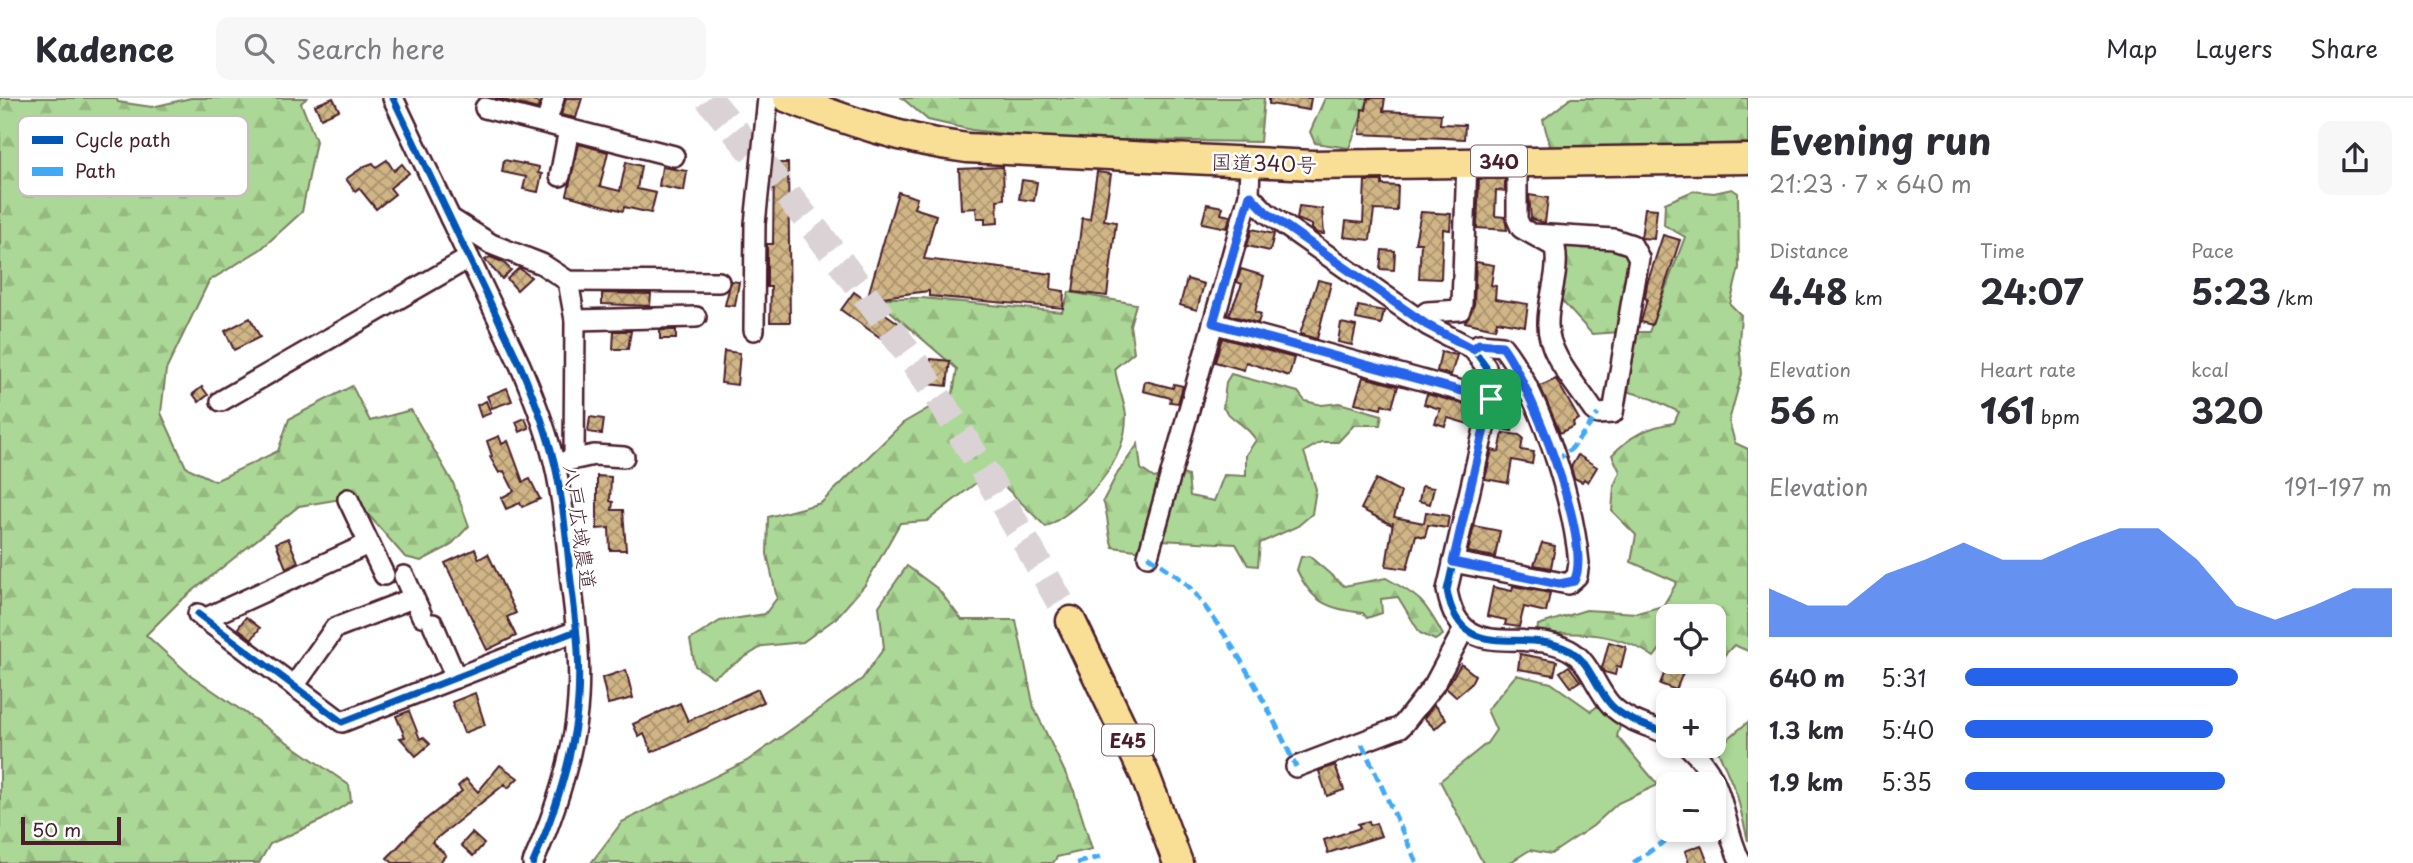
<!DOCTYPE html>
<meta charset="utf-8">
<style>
body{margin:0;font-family:"Playpen Sans","Klee One",sans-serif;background:#f7f7f7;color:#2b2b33;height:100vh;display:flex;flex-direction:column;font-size:26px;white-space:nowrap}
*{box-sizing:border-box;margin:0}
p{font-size:23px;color:#7c7c81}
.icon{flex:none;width:38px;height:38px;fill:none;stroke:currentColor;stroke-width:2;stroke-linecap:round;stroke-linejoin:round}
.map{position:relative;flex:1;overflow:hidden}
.details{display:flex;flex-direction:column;background:#fff;width:665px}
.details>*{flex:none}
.fabs{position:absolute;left:1656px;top:506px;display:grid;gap:14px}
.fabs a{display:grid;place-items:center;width:70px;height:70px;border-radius:14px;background:#fff;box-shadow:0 4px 10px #0003;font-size:35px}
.scale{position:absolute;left:21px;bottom:18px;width:100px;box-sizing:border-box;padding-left:7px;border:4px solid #4a1f2b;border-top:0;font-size:19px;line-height:24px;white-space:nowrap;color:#4a1f2b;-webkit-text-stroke:5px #fff;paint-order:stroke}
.pin{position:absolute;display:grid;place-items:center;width:60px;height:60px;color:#fff;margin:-30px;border-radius:14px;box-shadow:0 4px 10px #0006}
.round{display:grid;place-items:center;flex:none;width:74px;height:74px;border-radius:14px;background:#f7f7f7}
.summary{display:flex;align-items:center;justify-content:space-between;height:119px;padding:0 21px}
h1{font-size:38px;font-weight:700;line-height:52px}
.stats{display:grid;grid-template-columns:repeat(3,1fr);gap:10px;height:119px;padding:7px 21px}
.stats div{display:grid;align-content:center}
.stats b{font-size:35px;font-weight:700}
.stats small{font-size:19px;font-weight:400}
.stats p{font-size:19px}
.chart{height:196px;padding:14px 21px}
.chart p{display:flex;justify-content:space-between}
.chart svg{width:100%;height:126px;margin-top:7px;fill:#2563eb;opacity:.7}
ul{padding:0 21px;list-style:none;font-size:23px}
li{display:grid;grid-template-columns:112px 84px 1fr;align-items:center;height:52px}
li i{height:18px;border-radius:9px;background:#2563eb}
header{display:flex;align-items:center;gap:42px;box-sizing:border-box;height:98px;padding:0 35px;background:#fff;border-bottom:2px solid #e1e1e2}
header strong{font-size:33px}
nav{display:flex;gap:38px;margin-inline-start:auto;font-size:24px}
.search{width:490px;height:63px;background:#f7f7f7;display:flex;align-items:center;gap:18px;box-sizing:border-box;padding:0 24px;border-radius:14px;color:#7c7c81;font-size:26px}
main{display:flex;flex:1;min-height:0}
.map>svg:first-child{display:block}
.grass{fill:#abd896;stroke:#7a7c60;stroke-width:2}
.forest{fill:url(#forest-firs);stroke:#7a7c60;stroke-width:2}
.building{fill:url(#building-cross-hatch);stroke:#4a1f2b;stroke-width:2}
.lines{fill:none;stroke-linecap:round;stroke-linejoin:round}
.highway-tunnel{stroke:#dbd2d5;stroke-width:28;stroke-dasharray:28 14;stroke-linecap:butt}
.minor-casing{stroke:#4a1f2b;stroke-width:24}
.highway-casing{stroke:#4a1f2b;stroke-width:33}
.minor{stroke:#fff;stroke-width:19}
.highway{stroke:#f9df96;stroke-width:28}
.quiet{stroke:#3fa9f5;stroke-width:5;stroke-dasharray:10 5;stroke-linecap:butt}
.cycleway-casing{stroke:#fff;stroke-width:11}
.cycleway{stroke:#0057b8;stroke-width:7}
.route-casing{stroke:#fff;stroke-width:14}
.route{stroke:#2563eb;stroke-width:9}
.labels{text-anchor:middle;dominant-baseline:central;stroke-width:5;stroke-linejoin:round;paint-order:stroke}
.shield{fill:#fff;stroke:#80626b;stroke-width:2}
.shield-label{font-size:19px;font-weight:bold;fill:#4a1f2b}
.street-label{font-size:21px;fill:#4a1f2b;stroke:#fff}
.key{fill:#fff;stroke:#c9bcbf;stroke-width:2}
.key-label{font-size:19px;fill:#4a1f2b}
</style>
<header>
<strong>Kadence</strong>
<div class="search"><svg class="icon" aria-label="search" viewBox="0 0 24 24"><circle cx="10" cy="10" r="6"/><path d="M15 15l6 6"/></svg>Search here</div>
<nav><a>Map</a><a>Layers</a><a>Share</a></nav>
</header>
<main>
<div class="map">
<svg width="1748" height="765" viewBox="0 0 1748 765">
<defs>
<pattern id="forest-firs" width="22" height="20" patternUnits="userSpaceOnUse" patternTransform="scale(1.75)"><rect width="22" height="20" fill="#abd896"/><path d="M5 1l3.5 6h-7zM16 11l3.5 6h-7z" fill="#95b981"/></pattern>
<pattern id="building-cross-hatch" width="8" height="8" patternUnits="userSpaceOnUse" patternTransform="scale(1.75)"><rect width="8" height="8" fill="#d0b686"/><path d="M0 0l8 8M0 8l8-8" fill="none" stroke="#ab936e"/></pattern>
</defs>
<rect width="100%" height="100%" fill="#fff"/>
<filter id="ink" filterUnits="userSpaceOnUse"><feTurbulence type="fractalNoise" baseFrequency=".0143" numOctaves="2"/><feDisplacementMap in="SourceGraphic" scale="14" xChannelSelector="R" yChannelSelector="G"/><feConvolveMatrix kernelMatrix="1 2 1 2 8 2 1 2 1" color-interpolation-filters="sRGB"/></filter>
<g filter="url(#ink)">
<g class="grass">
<polygon points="1516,577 1551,585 1591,613 1599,607 1621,625 1617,638 1658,687 1618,705 1593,728 1551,756 1530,752 1509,765 1483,765 1440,683 1487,645 1496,632 1487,612"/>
<polygon points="1748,624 1748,743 1737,697 1717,650"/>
</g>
<g class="forest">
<polygon points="0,0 116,0 118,4 152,9 191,0 307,0 301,5 316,43 302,114 261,151 209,183 166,272 161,315 186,369 215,383 278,353 289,321 352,288 370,323 411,312 453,385 469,428 450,448 421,463 405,459 353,399 299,408 179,504 146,537 189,576 349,687 351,703 322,722 270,746 259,765 0,765"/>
<polygon points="902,0 1264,0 1260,44 1046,41 972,32 928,22"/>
<polygon points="1325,0 1369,0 1349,50 1315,45 1310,34"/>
<polygon points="1571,0 1748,0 1748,45 1551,51 1543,22"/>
<path d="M1732 91 1738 95 1739 170 1730 206 1741 217 1739 244 1742 276 1729 323 1735 345 1748 351V553L1734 547 1715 567 1707 564H1713V518H1668V547L1664 546 1654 559C1618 534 1579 534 1537 536L1538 527 1586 512 1637 515 1663 508 1677 484 1631 464 1636 437 1612 413 1614 388 1620 374 1612 357C1630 338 1647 329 1674 325L1679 314 1648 299 1626 293 1633 234H1649L1685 139 1664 127 1665 105 1693 93 1714 95Z"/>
<polygon points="1568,145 1615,148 1630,154 1633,166 1621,234 1592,236 1561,202 1564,149"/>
<path d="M1069 194 1136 206 1130 227 1134 254 1115 270C1116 283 1126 309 1126 318 1126 366 1085 407 1046 429L990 374 927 423 900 425 865 487 836 520 803 544 763 548 713 579 695 568 690 542 720 523 765 516 777 500 767 456 768 419 821 405 903 325 953 296 957 271 875 200H922L1062 214Z"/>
<path d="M1231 276 1298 294 1305 303 1322 307 1339 305 1382 317 1380 327H1354L1338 344H1321L1304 354 1316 391 1312 416 1298 428 1260 445 1258 468 1248 467 1236 446 1160 442 1143 453 1113 449C1106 433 1110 421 1103 403L1117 376 1138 346 1141 371 1154 380 1178 374 1188 378 1190 398 1214 403 1224 377 1246 378V357L1256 342C1245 325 1235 325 1223 310L1226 284Z"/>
<path d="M1309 458 1344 488 1386 480C1420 499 1424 502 1443 537L1435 542 1420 535 1398 499 1381 501 1382 515 1367 520 1363 515C1329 511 1312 505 1297 472L1301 459Z"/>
<polygon points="907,468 938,491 962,522 1016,522 1034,610 1074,693 1092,751 1057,759 1053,765 591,765 622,724 747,663 862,581 884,550 879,508"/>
</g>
<g class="building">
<polygon points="333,0 339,12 321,20 315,7"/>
<polygon points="495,0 534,0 533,3 539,5 538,11"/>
<polygon points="566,0 582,0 576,20 561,17"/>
<polygon points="1269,0 1311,0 1309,12 1269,6"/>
<polygon points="1368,0 1385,0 1383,13 1441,16 1440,26 1465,27 1464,41 1360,36 1362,11 1366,12"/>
<polygon points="579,46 608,54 600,88 620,93 626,64 641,68 637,91 656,95 651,115 624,109 623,113 567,97"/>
<polygon points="387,62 394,73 402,66 409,75 390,90 395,96 376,111 359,90 355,93 346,81 365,68 373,65 376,69"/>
<polygon points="504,62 539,69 538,75 542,76 538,94 523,91 526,79 502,74"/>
<polygon points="774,65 788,65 790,224 770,224 771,189 767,189 767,146 773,146"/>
<polygon points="662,69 687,73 684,93 659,88"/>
<polygon points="1003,69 1004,101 997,102 998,125 985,126 985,120 977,120 976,110 961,111 959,71"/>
<polygon points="1097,74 1111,76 1104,122 1116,124 1107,198 1073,194 1082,120 1090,121"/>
<polygon points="1479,81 1505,81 1505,93 1496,92 1495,118 1505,119 1507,132 1477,130"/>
<polygon points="1022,82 1037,84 1034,103 1019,101"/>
<polygon points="1365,83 1382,83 1382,87 1398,88 1397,113 1374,112 1370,142 1344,139 1346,123 1363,125"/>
<polygon points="898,94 917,100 914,110 936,117 924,161 1052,176 1051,191 1064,193 1063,210 929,198 929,193 867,201"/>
<polygon points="1529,97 1548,100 1545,125 1531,121"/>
<polygon points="1207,106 1223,109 1221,116 1230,118 1227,130 1202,125"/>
<polygon points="1299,108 1322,111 1324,136 1317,135 1312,131 1312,127 1297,121"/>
<polygon points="1645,110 1657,111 1654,141 1641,140"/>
<polygon points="1421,114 1451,116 1450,132 1443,131 1441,181 1419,180 1421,145 1415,145"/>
<polygon points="1252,131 1274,136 1270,153 1247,148"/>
<polygon points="1663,137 1680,142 1652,227 1641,224 1647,201 1645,200 1647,186"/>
<polygon points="1382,152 1395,153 1394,172 1380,171"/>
<polygon points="490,159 503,164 511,172 502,181 485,162"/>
<polygon points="1476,164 1494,167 1491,187 1496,188 1495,201 1528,206 1525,228 1497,223 1495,231 1465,224 1474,207"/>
<polygon points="519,170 531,179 517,192 507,181"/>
<polygon points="1241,171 1264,178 1255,214 1261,216 1258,225 1229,217 1242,186 1237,184"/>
<polygon points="1187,181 1204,186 1197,212 1180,207"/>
<polygon points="1318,182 1331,185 1317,241 1300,236"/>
<polygon points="731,183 739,184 735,208 725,207"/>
<polygon points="854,194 904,229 891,247 841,212"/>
<polygon points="602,195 651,196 650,208 602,206"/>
<polygon points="1358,208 1384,213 1381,226 1356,221"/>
<polygon points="250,220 260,239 234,252 225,233"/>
<polygon points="1341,225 1356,228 1352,247 1338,244"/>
<rect x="660" y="232" width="16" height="9"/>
<polygon points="614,233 631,233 628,251 613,251"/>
<polygon points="1222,240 1294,260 1289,278 1246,264 1244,272 1215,264"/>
<polygon points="724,253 740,255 737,287 721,285"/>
<polygon points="1441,254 1457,257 1451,277 1437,273"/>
<polygon points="931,261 950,263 947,288 928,286"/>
<polygon points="1363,279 1398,288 1392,309 1382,306 1381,311 1355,305"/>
<polygon points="1505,280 1513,289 1508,319 1515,320 1512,333 1497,330 1503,303 1501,286 1504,286"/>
<polygon points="1556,281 1579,321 1573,324 1574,328 1560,335 1540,288"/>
<polygon points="1145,283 1173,290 1174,286 1183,288 1178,305 1170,304 1171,300 1143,293"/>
<polygon points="202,289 208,297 199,304 193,296"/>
<polygon points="507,290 512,303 492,310 487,298"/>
<polygon points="1427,296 1467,307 1465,313 1475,316 1472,327 1448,320 1445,328 1435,325 1440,311 1424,306"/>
<polygon points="486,303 491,315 481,319 477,307"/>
<polygon points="590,319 604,321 602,336 588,334"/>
<polygon points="525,320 529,330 520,334 516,324"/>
<polygon points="1503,335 1519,337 1523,340 1521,352 1534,354 1532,366 1512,362 1508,385 1485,381 1492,352 1499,354"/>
<polygon points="499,338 502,346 508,343 523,384 530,381 540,401 522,409 520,405 506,411 501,400 514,393 504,373 499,375 490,359 492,358 487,343"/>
<polygon points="1578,357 1597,369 1588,384 1584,381 1582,384 1574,380 1571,369"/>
<polygon points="597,378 611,379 610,403 613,404 612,412 623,412 626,452 610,452 609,430 597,431"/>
<polygon points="1376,381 1401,394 1394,419 1424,425 1426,414 1449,418 1447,430 1428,427 1425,439 1416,437 1407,471 1386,468 1393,424 1392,427 1361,411"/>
<polygon points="1422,388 1434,390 1430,406 1419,403"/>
<polygon points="1474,428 1500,433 1495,459 1468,454"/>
<polygon points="288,440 298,464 286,470 276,445"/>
<polygon points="1542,445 1555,448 1551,470 1534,467"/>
<polygon points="475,451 479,461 488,456 516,515 507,519 516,538 487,552 445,465"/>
<polygon points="1513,488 1550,495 1546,514 1524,509 1519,529 1505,527 1506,522 1487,518 1493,489 1512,493"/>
<polygon points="246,519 260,530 252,541 238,530"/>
<polygon points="1609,544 1626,549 1621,569 1617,568 1615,577 1604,574 1602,570"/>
<polygon points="1520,556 1557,563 1554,577 1518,571"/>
<polygon points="1669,564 1686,567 1676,592 1660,586"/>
<polygon points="1461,566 1475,577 1470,587 1456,599 1446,590"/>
<polygon points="1569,568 1580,583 1571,589 1560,574"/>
<polygon points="626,572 633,600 608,606 602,580"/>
<polygon points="758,591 764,604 652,654 644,636 639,639 633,626 680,605 688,623"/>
<polygon points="475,595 485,627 464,635 452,604"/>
<polygon points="1434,607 1446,621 1435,631 1424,620"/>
<polygon points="409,613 420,641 423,639 430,646 416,658 400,640 405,639 396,618"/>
<polygon points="500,667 518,680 508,690 505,686 432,744 446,757 439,765 393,765 387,760 420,726 462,693 458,688 466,681 478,694"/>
<polygon points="1335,667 1344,692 1327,698 1319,673"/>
<polygon points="1369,723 1370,727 1376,725 1381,738 1328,755 1324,742 1360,730 1358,726"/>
<polygon points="472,735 484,746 473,758 461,747"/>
<polygon points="1701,747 1708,765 1689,765 1685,753"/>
</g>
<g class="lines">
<path class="highway-tunnel" d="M708 0C777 83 845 167 908 255 968 341 1019 432 1071 523"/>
<g class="minor-casing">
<g id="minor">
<path d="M393 0 520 267C532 295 543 323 551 352 563 394 566 441 571 484 577 530 582 577 576 622 569 673 553 719 533 765"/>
<polyline points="485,10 674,58"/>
<polyline points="546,25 554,0"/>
<path d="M1517 62V121L1521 130 1555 149C1560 175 1548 199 1548 225 1547 256 1577 287 1593 312L1598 316 1613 315 1639 160 1632 147 1614 141 1532 136"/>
<polyline points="560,78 569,31"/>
<path d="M1249 97 1267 115 1427 227 1473 251 1486 269 1491 301 1447 492C1460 569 1522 527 1569 552 1589 562 1596 591 1611 607 1625 622 1649 628 1668 636"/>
<polyline points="450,120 491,146 542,166 568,183 719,184"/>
<polyline points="568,183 575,222 574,360"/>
<polyline points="1418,221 1427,214 1460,212 1462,206 1467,63"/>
<polyline points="575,222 696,219"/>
<polyline points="1213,225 1491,301"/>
<polyline points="754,232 755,126 768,0"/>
<polyline points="221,303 469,160"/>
<polyline points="562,364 594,357 624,359"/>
<polyline points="348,401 384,477"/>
<polyline points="1148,458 1249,97 1250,65"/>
<path d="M1453 464 1568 486 1577 478 1579 465C1573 403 1541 297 1502 248L1479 246 1473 251"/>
<polyline points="404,478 422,518"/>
<polyline points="198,516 342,624 576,533"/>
<polyline points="204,521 368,446"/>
<polyline points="433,526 456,580"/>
<polyline points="294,588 335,530 413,500"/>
<path d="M1688 648C1729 686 1719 720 1741 765"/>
<polyline points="1296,669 1401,629 1434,587 1464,531"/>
</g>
</g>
<g class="highway-casing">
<g id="highway">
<path d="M788 0C847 23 904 42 967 50L1313 67 1748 61"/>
<polyline points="1071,523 1145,677 1178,765"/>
</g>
</g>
<use href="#minor" class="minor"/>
<use href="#highway" class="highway"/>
<g class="quiet">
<polyline points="1556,363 1572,350 1598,316"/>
<path d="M1148 458C1162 468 1180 478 1191 491 1234 543 1268 608 1296 669"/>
<polyline points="1362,646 1417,765"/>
<polyline points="1713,721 1725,715"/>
<polyline points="1077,765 1100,759"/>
<polyline points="1633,765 1662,745 1691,732"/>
</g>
<g class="cycleway-casing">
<g id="cycleway">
<path d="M393 0 520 267C532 295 543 323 551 352 563 394 566 441 571 484 577 530 582 577 576 622 569 673 553 719 533 765"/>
<path d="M1249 97 1267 115 1427 227 1473 251 1486 269 1491 301 1447 492C1460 569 1522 527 1569 552 1589 562 1596 591 1611 607 1625 622 1649 628 1668 636"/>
<polyline points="198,516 342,624 576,533"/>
</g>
</g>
<use href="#cycleway" class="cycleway"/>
</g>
</g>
<g class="lines" filter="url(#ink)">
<g class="route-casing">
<path id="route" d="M1250 97 1267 115 1427 227 1473 251 1479 246 1502 248C1528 282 1595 446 1574 483L1559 486 1453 464 1491 301 1213 225Z"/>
</g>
<use href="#route" class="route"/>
</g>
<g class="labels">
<g class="shield">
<rect x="1471" y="47.5" width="56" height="31" rx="5"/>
<rect x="1102" y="626.5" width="52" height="31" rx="5"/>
</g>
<g class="shield-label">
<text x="1499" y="63">340</text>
<text x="1128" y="642">E45</text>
</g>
<g class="street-label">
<text transform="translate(1264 64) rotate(2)">国道340号</text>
<text transform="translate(581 429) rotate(82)">八戸広域農道</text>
</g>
</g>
<rect x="18" y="18" width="230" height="80" rx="10" class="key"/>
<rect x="32" y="38" width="31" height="8" fill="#0057b8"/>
<rect x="32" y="69" width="31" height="9" fill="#3fa9f5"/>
<g class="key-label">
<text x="75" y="49">Cycle path</text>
<text x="75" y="80">Path</text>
</g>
</svg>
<div class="fabs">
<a><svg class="icon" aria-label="locate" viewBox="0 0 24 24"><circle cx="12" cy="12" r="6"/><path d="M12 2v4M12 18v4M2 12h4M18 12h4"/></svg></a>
<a>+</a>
<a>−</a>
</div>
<div class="scale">50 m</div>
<div class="pin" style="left:1491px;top:301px;background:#1e9e55"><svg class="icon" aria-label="arrive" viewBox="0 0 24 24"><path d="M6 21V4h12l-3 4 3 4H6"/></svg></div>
</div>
<section class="details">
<div class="summary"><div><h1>Evening run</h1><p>21:23 · 7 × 640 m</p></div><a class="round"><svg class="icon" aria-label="share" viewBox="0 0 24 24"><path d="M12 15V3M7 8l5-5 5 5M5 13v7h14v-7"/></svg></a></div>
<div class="stats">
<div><p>Distance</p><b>4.48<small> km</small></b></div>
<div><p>Time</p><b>24:07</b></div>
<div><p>Pace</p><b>5:23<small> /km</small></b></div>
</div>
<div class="stats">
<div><p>Elevation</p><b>56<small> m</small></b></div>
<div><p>Heart rate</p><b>161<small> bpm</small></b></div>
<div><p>kcal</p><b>320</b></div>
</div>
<div class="chart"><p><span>Elevation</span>191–197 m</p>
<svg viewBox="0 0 160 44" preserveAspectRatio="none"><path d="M0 44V27L10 33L20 33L30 22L40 17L50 11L60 17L70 17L80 11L90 6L100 6L110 17L120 33L130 38L140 33L150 27L160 27V44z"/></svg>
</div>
<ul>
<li><b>640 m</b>5:31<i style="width:64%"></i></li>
<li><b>1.3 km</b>5:40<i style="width:58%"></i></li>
<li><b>1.9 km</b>5:35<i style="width:61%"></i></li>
</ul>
</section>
</main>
